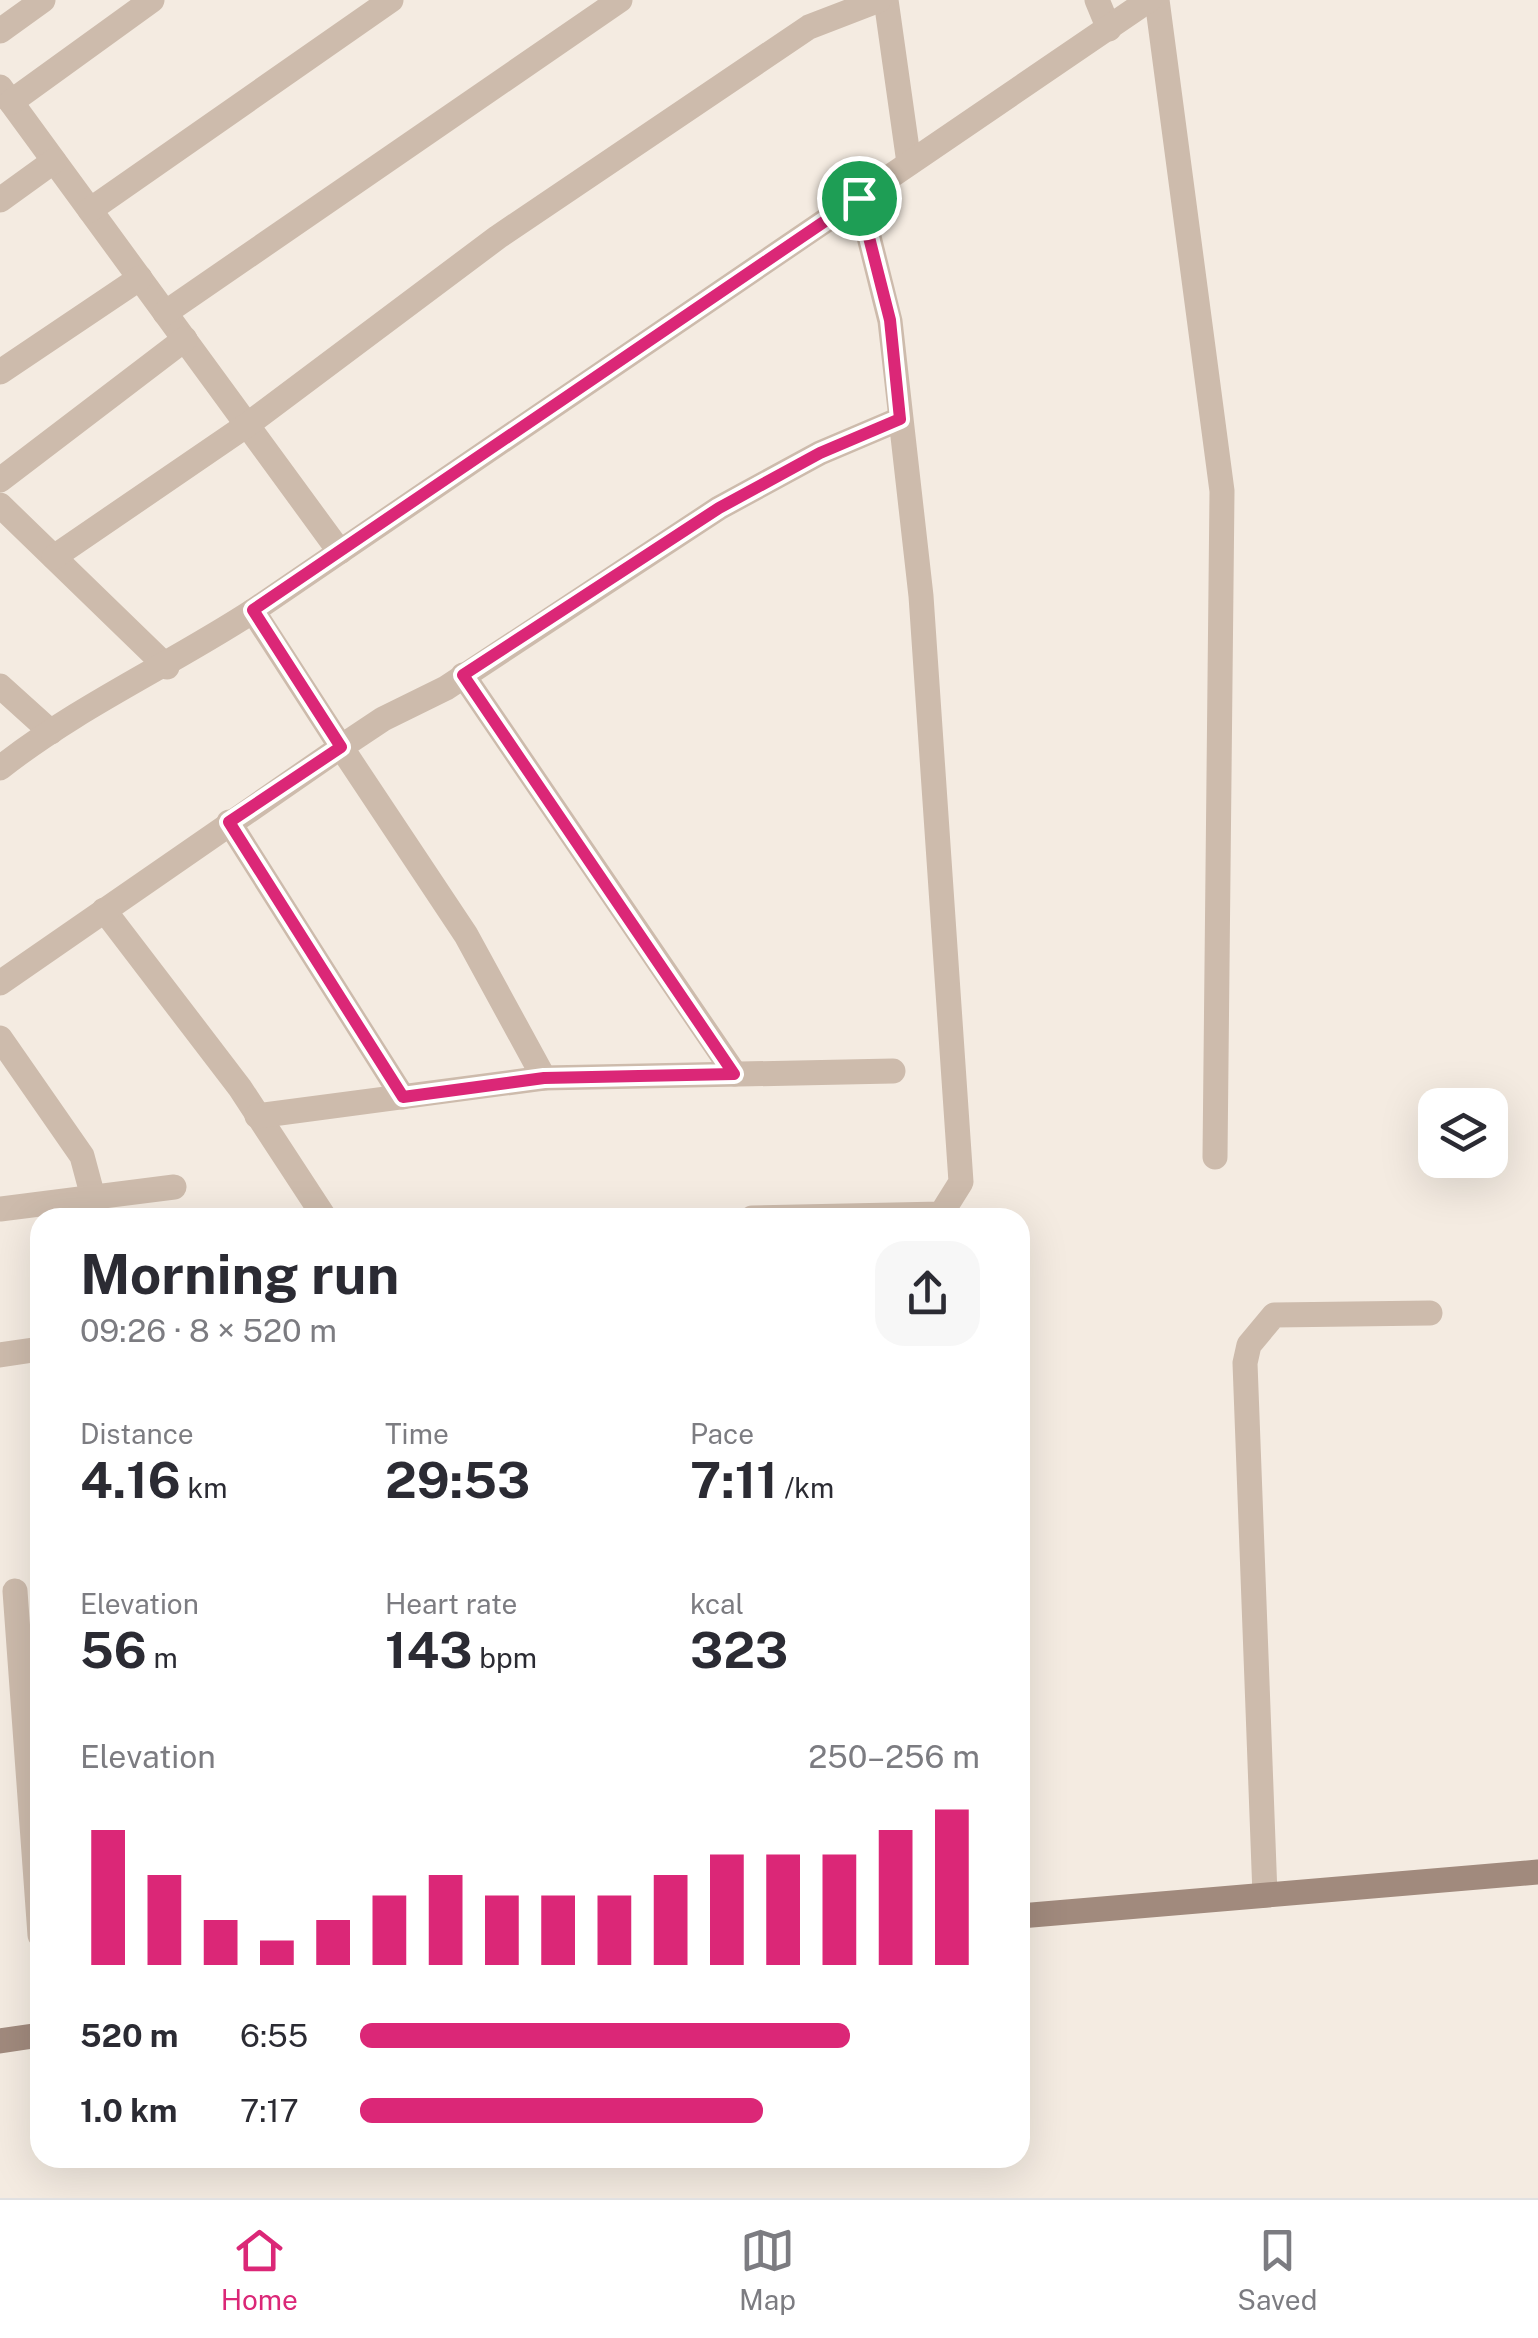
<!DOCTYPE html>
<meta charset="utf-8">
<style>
body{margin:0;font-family:"Public Sans",sans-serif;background:#f7f7f7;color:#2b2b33;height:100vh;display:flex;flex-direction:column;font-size:38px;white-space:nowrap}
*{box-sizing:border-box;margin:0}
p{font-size:32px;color:#7c7c81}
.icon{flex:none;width:55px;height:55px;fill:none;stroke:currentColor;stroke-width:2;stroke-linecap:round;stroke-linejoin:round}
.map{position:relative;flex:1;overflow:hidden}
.side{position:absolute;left:30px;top:1208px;width:1000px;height:960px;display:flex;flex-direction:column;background:#fff;border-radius:30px;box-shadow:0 10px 40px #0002}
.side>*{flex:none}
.fabs{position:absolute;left:1418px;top:1088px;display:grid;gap:20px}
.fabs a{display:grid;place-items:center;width:90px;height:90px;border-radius:20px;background:#fff;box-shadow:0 10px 40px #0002;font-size:50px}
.pin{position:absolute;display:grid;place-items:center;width:85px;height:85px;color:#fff;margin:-42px;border:5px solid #fff;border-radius:50%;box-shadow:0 2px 10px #0007}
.round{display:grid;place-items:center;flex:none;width:105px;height:105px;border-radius:30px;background:#f7f7f7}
.headline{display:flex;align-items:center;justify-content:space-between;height:170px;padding:0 50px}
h1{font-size:55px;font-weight:700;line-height:75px}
.figures{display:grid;grid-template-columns:repeat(3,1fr);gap:15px;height:170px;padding:10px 50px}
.figures div{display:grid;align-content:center}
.figures b{font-size:50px;font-weight:700}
.figures small{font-size:28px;font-weight:400}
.figures p{font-size:28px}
.chart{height:280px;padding:20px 50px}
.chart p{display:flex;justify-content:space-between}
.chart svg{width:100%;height:180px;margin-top:10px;stroke:#db2777;stroke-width:6}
ul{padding:0 50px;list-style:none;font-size:32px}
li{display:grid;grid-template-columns:160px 120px 1fr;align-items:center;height:75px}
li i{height:25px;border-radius:12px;background:#db2777}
.dock{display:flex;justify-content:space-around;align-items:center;height:140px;border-top:2px solid #e1e1e2;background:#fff;font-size:28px;color:#7c7c81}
.dock a{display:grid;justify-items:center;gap:5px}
.dock .selected{color:#db2777}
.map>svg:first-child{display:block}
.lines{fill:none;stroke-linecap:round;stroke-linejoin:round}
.street{stroke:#cdbbac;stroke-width:25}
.secondary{stroke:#a18a7d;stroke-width:25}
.route-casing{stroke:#fff;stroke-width:20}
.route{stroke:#db2777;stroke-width:12}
</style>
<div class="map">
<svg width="1538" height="2198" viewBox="0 0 1538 2198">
<rect width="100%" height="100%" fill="#f4ebe1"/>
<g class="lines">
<g class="street">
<polyline points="886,0 909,163"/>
<polyline points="1097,0 1109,29"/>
<polyline points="1157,0 1222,491 1215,1157"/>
<polyline points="0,31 43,0"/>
<polyline points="0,87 340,552"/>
<polyline points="11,102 152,0"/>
<polyline points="0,200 54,161"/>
<polyline points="90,210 391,0"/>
<polyline points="165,313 620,0"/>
<polyline points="0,372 140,278"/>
<polyline points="0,480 185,339"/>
<polyline points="0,505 167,667"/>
<polyline points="54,557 247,425 498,237 809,27 879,0"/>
<polyline points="463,675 735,1074"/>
<polyline points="0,686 51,732"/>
<path d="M0 768C77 707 170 665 253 611L1149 0"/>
<polyline points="229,822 403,1097"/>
<polyline points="104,910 240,1088 325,1218"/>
<polyline points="0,983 341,747 253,611"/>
<polyline points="0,1038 82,1156 93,1197"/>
<polyline points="544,1078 466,935 341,747 383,719 446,688 719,508 820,453 900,419"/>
<polyline points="257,1116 544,1078 893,1071"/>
<polyline points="0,1209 174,1187"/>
<polyline points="752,1218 941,1214 961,1182 921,596 890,321 859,197"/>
<polyline points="0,1355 40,1349"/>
<polyline points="15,1591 40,1935"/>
<polyline points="1265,1895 1245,1363 1249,1345 1274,1315 1430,1313"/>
</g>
<g class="secondary">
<polyline points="1020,1916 1538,1872"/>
<polyline points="0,2041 40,2035"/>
</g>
</g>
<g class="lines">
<g class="route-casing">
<polygon id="route" points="859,198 890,320 900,419 820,453 719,508 463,675 734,1074 544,1078 403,1097 229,822 341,747 253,610"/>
</g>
<use href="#route" class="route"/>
</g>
</svg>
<div class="fabs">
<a><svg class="icon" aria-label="layers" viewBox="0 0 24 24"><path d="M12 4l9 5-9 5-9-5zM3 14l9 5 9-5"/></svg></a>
</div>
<div class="pin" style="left:859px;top:198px;background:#1e9e55"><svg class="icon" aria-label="arrive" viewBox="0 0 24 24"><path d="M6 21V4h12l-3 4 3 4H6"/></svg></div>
<section class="side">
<div class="headline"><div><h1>Morning run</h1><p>09:26 · 8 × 520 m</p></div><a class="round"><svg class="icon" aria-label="share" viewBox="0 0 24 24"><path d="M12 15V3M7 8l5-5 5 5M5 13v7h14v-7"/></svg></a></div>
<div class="figures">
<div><p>Distance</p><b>4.16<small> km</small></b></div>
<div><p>Time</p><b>29:53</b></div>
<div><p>Pace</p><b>7:11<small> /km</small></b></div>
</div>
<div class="figures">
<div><p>Elevation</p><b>56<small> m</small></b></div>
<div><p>Heart rate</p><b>143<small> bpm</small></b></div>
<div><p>kcal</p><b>323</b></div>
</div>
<div class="chart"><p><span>Elevation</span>250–256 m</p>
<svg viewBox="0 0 160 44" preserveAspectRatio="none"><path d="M5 44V11M15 44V22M25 44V33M35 44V38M45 44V33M55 44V27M65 44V22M75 44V27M85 44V27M95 44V27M105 44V22M115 44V17M125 44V17M135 44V17M145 44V11M155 44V6"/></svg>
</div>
<ul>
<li><b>520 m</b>6:55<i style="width:79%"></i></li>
<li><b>1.0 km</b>7:17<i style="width:65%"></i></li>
</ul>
</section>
</div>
<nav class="dock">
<a class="selected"><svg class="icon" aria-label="home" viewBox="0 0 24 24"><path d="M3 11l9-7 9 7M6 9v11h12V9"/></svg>Home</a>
<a><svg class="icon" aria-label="map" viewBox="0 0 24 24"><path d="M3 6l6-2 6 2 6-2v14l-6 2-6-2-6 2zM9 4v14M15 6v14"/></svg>Map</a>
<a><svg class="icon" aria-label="saved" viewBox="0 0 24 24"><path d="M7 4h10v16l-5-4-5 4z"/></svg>Saved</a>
</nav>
